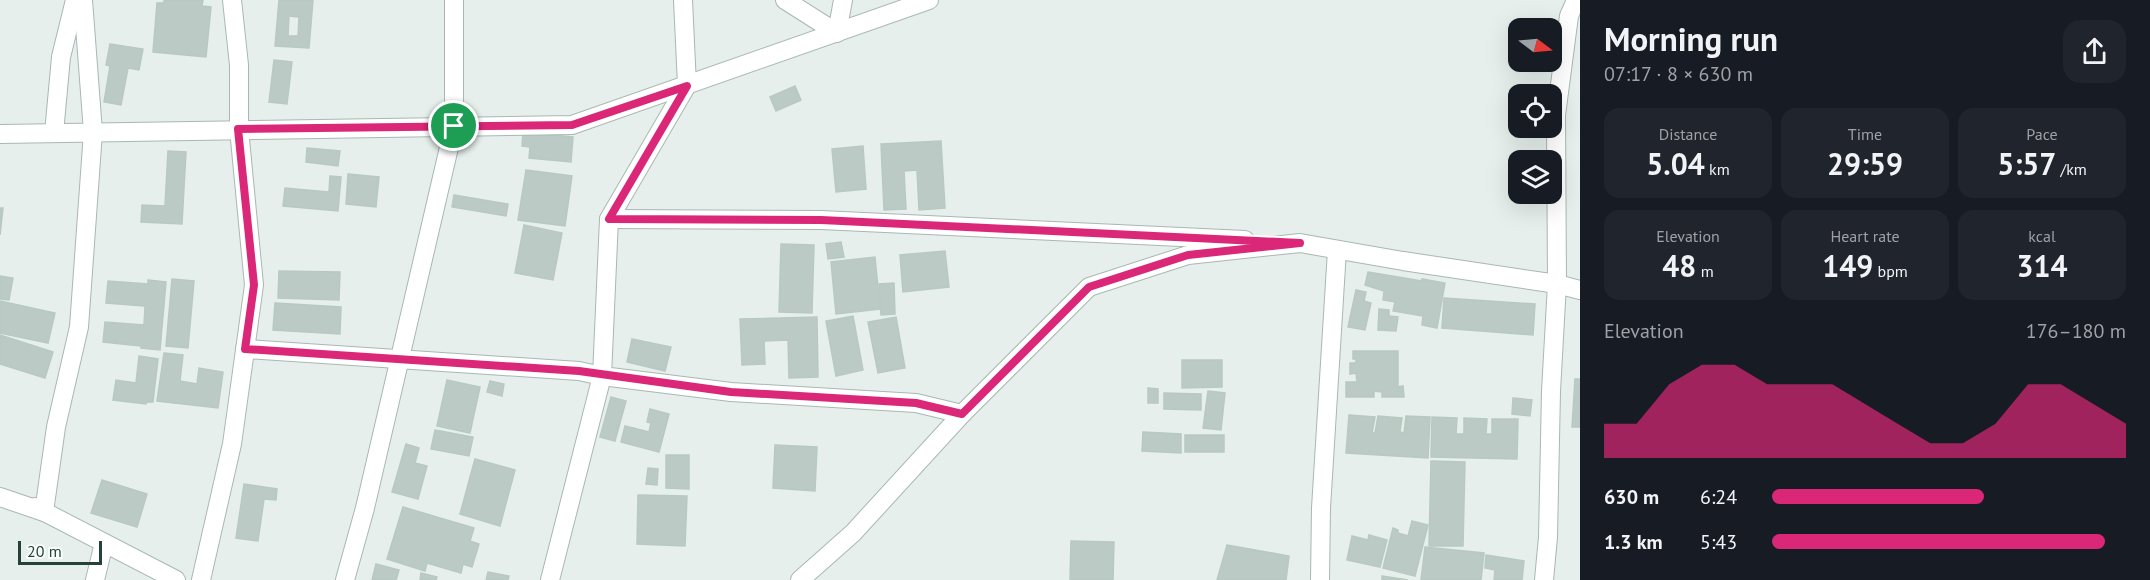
<!DOCTYPE html>
<meta charset="utf-8">
<style>
body{margin:0;font-family:"PT Sans",sans-serif;background:#20242c;color:#f1f3f6;height:100vh;display:flex;flex-direction:column;font-size:22px;white-space:nowrap}
*{box-sizing:border-box;margin:0}
p{font-size:20px;color:#9ea1a6}
.icon{flex:none;width:33px;height:33px;fill:none;stroke:currentColor;stroke-width:2;stroke-linecap:round;stroke-linejoin:round}
.map{position:relative;flex:1;overflow:hidden}
.drawer{display:flex;flex-direction:column;background:#171b24;width:570px}
.drawer>*{flex:none}
.needle{width:39px;rotate:106deg}
.fabs{position:absolute;left:1508px;top:18px;display:grid;gap:12px}
.fabs a{display:grid;place-items:center;width:54px;height:54px;border-radius:12px;background:#171b24;box-shadow:0 6px 24px #0002;font-size:30px}
.scale{position:absolute;left:18px;bottom:15px;width:84px;box-sizing:border-box;padding-left:6px;border:3px solid #24423a;border-top:0;font-size:16px;line-height:21px;white-space:nowrap;color:#24423a;-webkit-text-stroke:4px #f7fbf9;paint-order:stroke}
.pin{position:absolute;display:grid;place-items:center;width:51px;height:51px;color:#fff;margin:-26px;border:3px solid #fff;border-radius:50%;box-shadow:0 2px 6px #0007}
.round{display:grid;place-items:center;flex:none;width:63px;height:63px;border-radius:18px;background:#20242c}
.overview{display:flex;align-items:center;justify-content:space-between;height:102px;padding:0 24px}
h1{font-size:33px;font-weight:600;line-height:45px}
.stats{display:grid;grid-template-columns:repeat(3,1fr);gap:9px;height:102px;padding:6px 24px}
.stats div{display:grid;align-content:center;border-radius:15px;background:#20242c;text-align:center}
.stats b{font-size:30px;font-weight:600}
.stats small{font-size:16px;font-weight:400}
.stats p{font-size:16px}
.chart{height:168px;padding:12px 24px}
.chart p{display:flex;justify-content:space-between}
.chart svg{width:100%;height:108px;margin-top:6px;fill:#db2777;opacity:.7}
ul{padding:0 24px;list-style:none;font-size:20px}
li{display:grid;grid-template-columns:96px 72px 1fr;align-items:center;height:45px}
li i{height:15px;border-radius:8px;background:#db2777}
main{display:flex;flex:1;min-height:0}
.map>svg:first-child{display:block}
.building{fill:#bbcac4;stroke:#b8c9c2;stroke-width:1.5;fill-rule:evenodd}
.lines{fill:none;stroke-linecap:round;stroke-linejoin:round}
.minor-casing{stroke:#a8b8b2;stroke-width:20}
.minor{stroke:#fff;stroke-width:18}
.route-casing{stroke:#fff;stroke-width:12}
.route{stroke:#db2777;stroke-width:8}
</style>
<main>
<div class="map">
<svg width="1580" height="580" viewBox="0 0 1580 580">
<rect width="100%" height="100%" fill="#e6efeb"/>
<g class="building">
<polygon points="164,0 203,0 202,6 211,7 206,57 153,52 157,3 164,3"/>
<path d="M279 0H313L309 48 275 46ZM289 16 299 17 298 36H288Z"/>
<polygon points="110,44 143,49 139,70 128,68 121,105 104,102 110,66 106,65"/>
<polygon points="274,60 292,62 287,104 269,102"/>
<polygon points="795,86 801,100 776,111 770,97"/>
<polygon points="523,132 573,137 571,162 529,158 530,147 522,146"/>
<polygon points="941,141 945,208 919,210 917,170 904,171 906,209 884,210 881,144"/>
<polygon points="863,146 866,189 836,192 832,149"/>
<polygon points="307,148 340,151 338,166 306,162"/>
<polygon points="168,151 186,152 182,224 141,222 142,205 165,206"/>
<polygon points="526,170 572,176 565,226 518,220"/>
<polygon points="348,174 379,177 376,207 346,204"/>
<polygon points="330,176 341,177 338,211 283,206 285,188 329,192"/>
<polygon points="454,195 508,204 506,216 452,207"/>
<polygon points="0,208 3,208 0,235"/>
<polygon points="524,225 562,233 553,280 515,273"/>
<polygon points="841,242 844,257 828,259 826,244"/>
<polygon points="781,244 814,245 812,313 779,312"/>
<polygon points="945,251 949,287 903,292 900,255"/>
<polygon points="875,257 880,309 836,314 831,262"/>
<polygon points="279,271 340,272 339,300 278,298"/>
<polygon points="1368,272 1422,281 1422,279 1445,283 1437,328 1422,325 1423,316 1393,311 1395,302 1383,300 1384,291 1365,285"/>
<polygon points="0,276 13,278 9,300 0,299"/>
<polygon points="172,279 194,281 188,348 166,346"/>
<polygon points="148,280 166,282 160,350 141,348 141,346 103,342 105,322 144,325 145,306 106,303 108,281 148,284"/>
<polygon points="894,283 895,314 881,315 879,284"/>
<polygon points="1356,290 1366,292 1364,301 1371,303 1365,330 1348,327"/>
<polygon points="1444,298 1535,304 1533,335 1442,328"/>
<polygon points="0,301 55,313 48,343 0,333"/>
<polygon points="275,303 341,307 340,334 273,330"/>
<polygon points="1379,309 1389,310 1389,316 1398,317 1396,331 1378,330"/>
<polygon points="853,316 863,370 836,376 826,321"/>
<polygon points="817,317 818,377 789,378 788,340 764,341 765,364 742,365 740,319"/>
<polygon points="896,317 905,368 878,373 868,322"/>
<polygon points="0,335 53,352 45,378 0,364"/>
<polygon points="632,339 671,347 665,371 627,362"/>
<polygon points="1353,351 1398,351 1398,387 1403,386 1404,397 1382,397 1382,392 1374,391 1374,397 1346,397 1346,382 1357,382 1356,373 1350,374 1350,363 1356,363 1356,359 1353,359"/>
<polygon points="164,353 183,355 180,381 197,384 199,368 223,372 218,408 157,401"/>
<polygon points="139,356 158,359 153,402 147,402 146,404 113,400 116,380 136,383"/>
<polygon points="1182,360 1222,360 1222,387 1182,388"/>
<polygon points="1575,379 1580,379 1580,427 1572,427"/>
<polygon points="447,380 480,387 470,433 437,426"/>
<polygon points="490,381 504,384 502,396 487,392"/>
<polygon points="1148,388 1158,389 1158,403 1148,403"/>
<polygon points="1208,391 1225,393 1221,430 1203,428"/>
<polygon points="1164,393 1201,394 1201,410 1164,409"/>
<polygon points="611,397 626,401 615,441 600,437"/>
<polygon points="1513,398 1532,400 1530,416 1512,414"/>
<polygon points="650,409 669,414 659,452 621,442 625,426 649,432 651,423 647,422"/>
<polygon points="1349,415 1375,417 1372,433 1375,433 1378,416 1402,418 1400,432 1404,433 1406,416 1430,417 1428,458 1346,453"/>
<polygon points="1432,417 1457,418 1456,434 1464,434 1464,418 1487,419 1486,434 1492,434 1492,419 1518,419 1517,459 1431,457"/>
<polygon points="435,430 473,437 469,456 431,449"/>
<polygon points="1143,432 1181,434 1181,453 1142,451"/>
<rect x="1185" y="435" width="39" height="17"/>
<polygon points="406,444 419,448 415,463 427,466 418,499 392,492"/>
<polygon points="775,445 817,447 815,491 773,488"/>
<polygon points="666,455 689,455 689,489 666,488"/>
<polygon points="475,459 515,470 500,526 460,514"/>
<polygon points="1431,461 1465,462 1463,546 1429,546"/>
<polygon points="648,468 658,469 657,485 646,484"/>
<polygon points="102,480 147,494 137,527 91,513"/>
<polygon points="244,484 277,489 276,500 264,499 258,541 236,538"/>
<polygon points="638,495 687,496 685,546 637,544"/>
<polygon points="403,507 474,528 470,541 479,544 472,567 463,564 461,573 427,563 425,571 387,559"/>
<polygon points="1412,521 1428,525 1415,576 1383,568 1393,528 1398,530 1398,533 1408,536"/>
<polygon points="1369,535 1387,540 1380,567 1347,560 1352,536 1368,540"/>
<polygon points="1071,541 1114,542 1113,580 1070,580"/>
<polygon points="1227,545 1289,556 1286,580 1217,580"/>
<polygon points="1425,547 1484,553 1481,580 1421,580"/>
<polygon points="1486,555 1524,561 1522,580 1494,580 1495,570 1485,568"/>
<polygon points="376,564 399,570 396,580 372,580"/>
<polygon points="488,572 509,576 508,580 486,580"/>
<polygon points="421,573 437,577 436,580 420,580"/>
<polygon points="1382,576 1408,580 1382,580"/>
</g>
<g class="lines">
<g class="minor-casing">
<g id="minor">
<polyline points="683,0 687,85 609,219 602,376 731,392 916,403 962,414"/>
<polyline points="785,0 837,33 843,0"/>
<polyline points="54,133 61,57 75,0"/>
<polyline points="0,134 572,125 929,0"/>
<polyline points="609,219 821,220 1245,240"/>
<polyline points="245,349 579,371 602,376 550,580"/>
<polyline points="0,497 44,512 56,427 79,327 93,132 83,0"/>
<polyline points="35,507 176,580"/>
<polyline points="95,580 104,543"/>
<polyline points="201,580 232,444 254,285 239,129 239,65 232,0"/>
<polyline points="345,580 365,508 454,126 454,0"/>
<polyline points="800,580 853,533 962,414 1089,287 1188,255 1300,243 1403,261 1557,284 1580,290"/>
<polyline points="1320,580 1321,508 1337,250"/>
<polyline points="1544,580 1548,537 1551,391 1557,284 1556,115 1569,16 1576,0"/>
</g>
</g>
<use href="#minor" class="minor"/>
</g>
<g class="lines">
<g class="route-casing">
<polygon id="route" points="687,86 609,219 821,220 1300,243 1188,255 1089,287 962,414 916,403 731,392 579,371 245,349 254,285 238,129 572,125"/>
</g>
<use href="#route" class="route"/>
</g>
</svg>
<div class="fabs">
<a><svg class="needle" viewBox="-14 -14 28 28"><path d="M0-13l5 13h-10z" fill="#e53935"/><path d="M0 13l5-13h-10z" fill="#9ea1a6"/></svg></a>
<a><svg class="icon" aria-label="locate" viewBox="0 0 24 24"><circle cx="12" cy="12" r="6"/><path d="M12 2v4M12 18v4M2 12h4M18 12h4"/></svg></a>
<a><svg class="icon" aria-label="layers" viewBox="0 0 24 24"><path d="M12 4l9 5-9 5-9-5zM3 14l9 5 9-5"/></svg></a>
</div>
<div class="scale">20 m</div>
<div class="pin" style="left:454px;top:126px;background:#1e9e55"><svg class="icon" aria-label="arrive" viewBox="0 0 24 24"><path d="M6 21V4h12l-3 4 3 4H6"/></svg></div>
</div>
<section class="drawer">
<div class="overview"><div><h1>Morning run</h1><p>07:17 · 8 × 630 m</p></div><a class="round"><svg class="icon" aria-label="share" viewBox="0 0 24 24"><path d="M12 15V3M7 8l5-5 5 5M5 13v7h14v-7"/></svg></a></div>
<div class="stats">
<div><p>Distance</p><b>5.04<small> km</small></b></div>
<div><p>Time</p><b>29:59</b></div>
<div><p>Pace</p><b>5:57<small> /km</small></b></div>
</div>
<div class="stats">
<div><p>Elevation</p><b>48<small> m</small></b></div>
<div><p>Heart rate</p><b>149<small> bpm</small></b></div>
<div><p>kcal</p><b>314</b></div>
</div>
<div class="chart"><p><span>Elevation</span>176–180 m</p>
<svg viewBox="0 0 160 44" preserveAspectRatio="none"><path d="M0 44V30L10 30L20 14L30 6L40 6L50 14L60 14L70 14L80 22L90 30L100 38L110 38L120 30L130 14L140 14L150 22L160 30V44z"/></svg>
</div>
<ul>
<li><b>630 m</b>6:24<i style="width:60%"></i></li>
<li><b>1.3 km</b>5:43<i style="width:94%"></i></li>
</ul>
</section>
</main>
